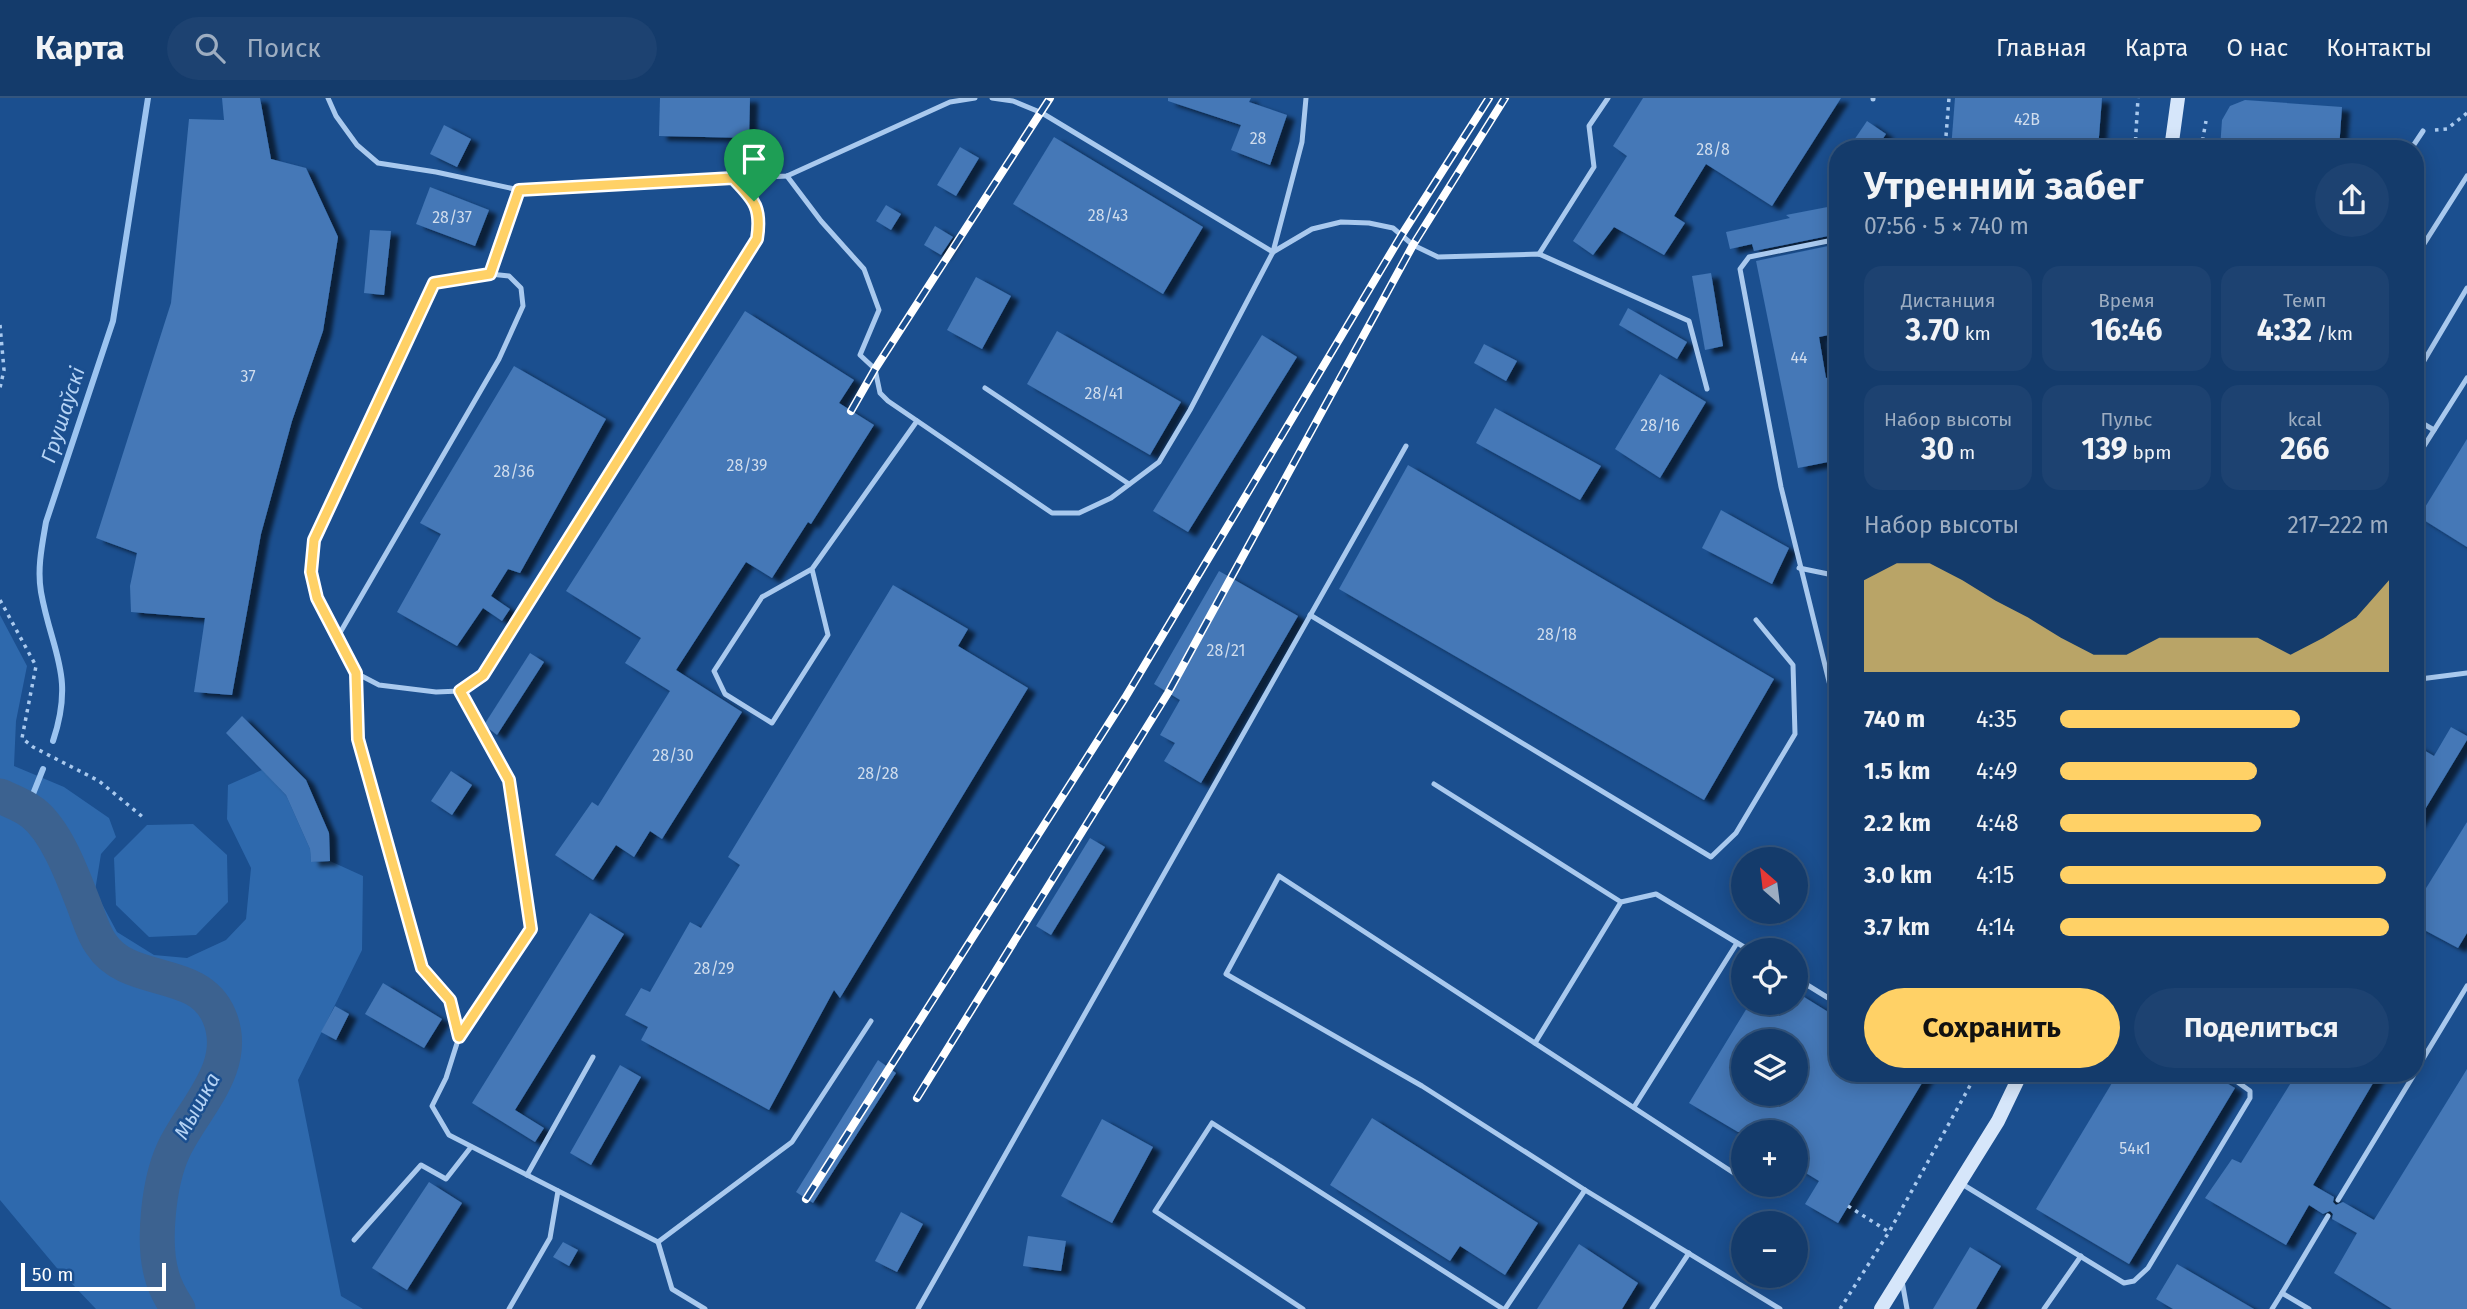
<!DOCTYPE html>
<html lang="ru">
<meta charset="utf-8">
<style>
body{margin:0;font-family:"Fira Sans",sans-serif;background:#1d4271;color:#f1f3f6;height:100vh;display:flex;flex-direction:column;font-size:26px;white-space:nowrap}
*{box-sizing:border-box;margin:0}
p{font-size:23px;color:#9dadc1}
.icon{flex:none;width:38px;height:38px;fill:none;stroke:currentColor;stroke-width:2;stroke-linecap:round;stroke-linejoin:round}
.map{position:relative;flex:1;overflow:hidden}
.drawer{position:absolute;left:1829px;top:42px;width:595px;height:942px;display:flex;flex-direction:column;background:#143b6b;border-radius:28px;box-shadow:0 4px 18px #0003,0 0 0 2px #33557e}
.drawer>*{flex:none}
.needle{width:46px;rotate:332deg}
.controls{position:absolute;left:1731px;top:749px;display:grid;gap:14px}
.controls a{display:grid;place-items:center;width:77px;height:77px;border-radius:50%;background:#143b6b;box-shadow:0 4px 18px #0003,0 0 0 2px #33557e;font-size:35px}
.scale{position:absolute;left:21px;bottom:18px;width:145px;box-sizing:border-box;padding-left:7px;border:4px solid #fff;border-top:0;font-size:19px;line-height:24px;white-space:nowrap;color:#fff;-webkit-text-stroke:5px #1b4f8f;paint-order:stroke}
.pin{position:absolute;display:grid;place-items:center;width:60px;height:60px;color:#fff;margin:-72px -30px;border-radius:50% 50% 50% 0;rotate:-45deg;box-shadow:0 0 7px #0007}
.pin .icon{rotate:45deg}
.round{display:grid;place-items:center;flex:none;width:74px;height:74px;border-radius:37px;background:#1d4271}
.head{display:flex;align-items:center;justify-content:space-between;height:119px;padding:0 35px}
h1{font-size:38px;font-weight:700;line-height:52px}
.stats{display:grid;grid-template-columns:repeat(3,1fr);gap:10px;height:119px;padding:7px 35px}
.stats div{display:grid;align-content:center;border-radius:18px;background:#1d4271;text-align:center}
.stats b{font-size:30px;font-weight:700}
.stats small{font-size:19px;font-weight:400}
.stats p{font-size:19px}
.chart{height:196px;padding:14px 35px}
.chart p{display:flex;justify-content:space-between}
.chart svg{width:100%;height:126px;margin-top:7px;fill:#ffd166;opacity:.7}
.cta{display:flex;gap:14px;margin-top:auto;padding:14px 35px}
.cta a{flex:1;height:80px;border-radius:42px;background:#ffd166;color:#111;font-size:28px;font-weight:700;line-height:80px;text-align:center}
.cta a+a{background:#1d4271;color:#f1f3f6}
ul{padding:0 35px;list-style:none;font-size:23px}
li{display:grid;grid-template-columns:112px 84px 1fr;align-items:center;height:52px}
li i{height:18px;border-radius:9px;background:#ffd166}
header{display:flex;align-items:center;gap:42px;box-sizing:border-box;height:98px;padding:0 35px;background:#143b6b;border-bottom:2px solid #33557e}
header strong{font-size:33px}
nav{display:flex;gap:38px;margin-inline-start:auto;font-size:24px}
.search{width:490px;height:63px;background:#1d4271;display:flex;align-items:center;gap:18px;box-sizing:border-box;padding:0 24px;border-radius:38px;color:#9dadc1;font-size:26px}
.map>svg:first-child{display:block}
.green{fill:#2e69ad}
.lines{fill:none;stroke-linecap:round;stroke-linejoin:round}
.stream{stroke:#9cc4f0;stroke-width:6}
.river{stroke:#3c6290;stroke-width:35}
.building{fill:#4478b7;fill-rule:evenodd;filter:url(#shadow)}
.path{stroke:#a9c9ee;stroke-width:3.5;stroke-dasharray:3.5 5;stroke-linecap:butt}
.lane{stroke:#a9c9ee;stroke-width:5}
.secondary{stroke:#d6e6fa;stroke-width:14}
.rail-casing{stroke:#fff;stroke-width:8}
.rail{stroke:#1b4f8f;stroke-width:5;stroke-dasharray:16;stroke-linecap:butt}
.route-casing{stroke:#fff;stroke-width:14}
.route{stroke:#ffd166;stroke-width:9}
.labels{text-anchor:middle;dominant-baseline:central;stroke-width:5;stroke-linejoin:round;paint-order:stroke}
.number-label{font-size:16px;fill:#d0dded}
.water-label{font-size:21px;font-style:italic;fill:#b5d3f5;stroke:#1b4f8f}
</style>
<header>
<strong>Карта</strong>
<div class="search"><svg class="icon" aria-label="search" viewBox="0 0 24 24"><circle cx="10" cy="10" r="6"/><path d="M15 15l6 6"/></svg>Поиск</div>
<nav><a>Главная</a><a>Карта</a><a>О нас</a><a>Контакты</a></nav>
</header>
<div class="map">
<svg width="2467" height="1211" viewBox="0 0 2467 1211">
<defs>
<filter id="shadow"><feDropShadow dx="8" dy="4.5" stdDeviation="2" flood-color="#0009"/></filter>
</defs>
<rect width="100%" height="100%" fill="#1b4f8f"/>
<g class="green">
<polygon points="0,517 27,568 16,623 14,668 64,689 109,720 116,739 101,756 95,793 117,834 154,857 187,860 226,842 246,821 251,770 227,721 228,687 262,672 286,697 310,751 311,764 330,763 363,778 362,852 298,982 341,1198 363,1211 96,1211 56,1169 0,1102"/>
<polygon points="193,726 227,757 228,804 196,837 149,839 116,807 114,760 147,727"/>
</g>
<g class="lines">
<g class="stream">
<path d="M53 643C75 577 52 555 41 494 37 471 42 447 46 424L113 223 148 0"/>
<polyline points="27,711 43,671"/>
</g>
<path class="river" d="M0 698C11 703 23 707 33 715 57 734 73 779 84 807 89 820 93 835 101 846 129 889 198 868 219 918 241 969 192 1011 173 1053 159 1084 152 1144 162 1178 165 1190 171 1200 178 1211"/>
</g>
<g class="building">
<polygon points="222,0 260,0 271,61 306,70 338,139 323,233 292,323 261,436 232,597 194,594 205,520 131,514 130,488 137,455 96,440 171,205 189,21 224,22"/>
<polygon points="660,0 750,0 749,40 659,38"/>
<polygon points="1168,0 1251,0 1249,4 1287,17 1270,67 1231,52 1241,27 1168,3"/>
<polygon points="1643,0 1841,0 1772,108 1706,66 1674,118 1685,125 1664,157 1614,129 1593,157 1573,143 1627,58 1613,48"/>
<polygon points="1955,0 2102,0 2098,51 1951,51"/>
<polygon points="2245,2 2342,9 2339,51 2264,47 2264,51 2220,51 2222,22 2230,8"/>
<polygon points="1867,23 1886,36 1876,51 1848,51"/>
<polygon points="444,27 471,41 457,69 430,56"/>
<polygon points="1054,39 1203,129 1163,196 1013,106"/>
<polygon points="960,49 979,60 956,98 937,87"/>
<polygon points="430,89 489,112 475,148 416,126"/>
<polygon points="886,107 901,116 891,132 876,123"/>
<polygon points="1838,107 1838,136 1754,153 1752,146 1730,151 1726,134 1790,120 1786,117"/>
<polygon points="935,128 953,139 941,157 924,147"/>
<polygon points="370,132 391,133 384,197 364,195"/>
<polygon points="1838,146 1838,235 1819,239 1826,280 1838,278 1838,362 1798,370 1756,163"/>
<polygon points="1711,175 1723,248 1705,252 1692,178"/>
<polygon points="976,179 1011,198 982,251 947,232"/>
<polygon points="1628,210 1687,244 1677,261 1619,227"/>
<polygon points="745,213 854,282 839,305 874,327 811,426 808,424 772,480 746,464 676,572 742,614 662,741 650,733 634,759 616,747 593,782 555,757 592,704 598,708 670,593 625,565 641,540 566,493"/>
<polygon points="1057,233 1181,304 1150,357 1027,286"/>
<polygon points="1262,237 1297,259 1188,434 1153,413"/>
<polygon points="1484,246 1517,263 1506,283 1474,265"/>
<polygon points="514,268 606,321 520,475 508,471 491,498 510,511 502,523 483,510 457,548 397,514 441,436 420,425"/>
<polygon points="1660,276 1706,304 1660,380 1615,351"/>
<polygon points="1495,310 1601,368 1580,402 1476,345"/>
<polygon points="2467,341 2467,449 2419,419"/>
<polygon points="1408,367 1774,581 1704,702 1339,491"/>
<polygon points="1721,412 1789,450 1772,486 1702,450"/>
<polygon points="1219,473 1298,518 1201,685 1164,663 1175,645 1160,637 1180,602 1154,586"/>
<polygon points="893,487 968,531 958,548 1028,590 840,900 834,892 769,1012 641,942 648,929 625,917 641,890 650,894 690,824 701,830 740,767 728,759"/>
<polygon points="530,555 544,564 497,637 484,627"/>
<polygon points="242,618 306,682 329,735 330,763 311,764 310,751 286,697 226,635"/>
<polygon points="2451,629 2467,638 2467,642 2415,728 2415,647 2434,658"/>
<polygon points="451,673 472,687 452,717 431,703"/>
<polygon points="2467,724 2467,835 2458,850 2415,827 2415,808"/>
<polygon points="1090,740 1105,749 1051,837 1036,828"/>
<polygon points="590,815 624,836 515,1012 544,1030 535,1044 472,1005"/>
<polygon points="383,885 442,921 424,950 365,916"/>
<path d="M1796 894 1838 920V975H1928L1838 1125 1805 1106 1819 1083 1796 1069V1034H1738L1689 1005 1750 905H1796ZM1743 943H1796V996H1743Z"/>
<polygon points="335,908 349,916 336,942 321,934"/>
<polygon points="878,962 896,975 813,1105 796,1094"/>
<polygon points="620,967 641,979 591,1067 570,1055"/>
<polygon points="2467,971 2467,1211 2392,1211 2334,1175 2357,1135 2332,1121 2333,1116 2330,1113 2323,1116 2309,1107 2286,1147 2205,1100 2232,1061 2241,1065 2297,975 2379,975 2313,1087 2334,1099 2333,1104 2336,1107 2343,1104 2374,1122"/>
<polygon points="2118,975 2210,975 2235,990 2129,1166 2036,1111"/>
<polygon points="1372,1020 1538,1125 1505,1177 1460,1148 1450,1163 1330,1087"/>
<polygon points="1102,1021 1153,1049 1112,1125 1061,1098"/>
<polygon points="429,1084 462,1105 407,1192 372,1170"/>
<polygon points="901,1114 923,1126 897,1174 875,1163"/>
<polygon points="1028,1138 1066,1143 1061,1173 1023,1168"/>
<polygon points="563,1144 578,1152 569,1168 553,1159"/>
<polygon points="1579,1146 1638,1185 1622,1211 1537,1211"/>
<polygon points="1970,1149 2001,1168 1976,1211 1933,1211"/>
<polygon points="2177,1166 2254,1211 2173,1211 2156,1201"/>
</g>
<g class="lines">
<g class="path">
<polyline points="2435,32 2447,31 2467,15"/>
<polyline points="1946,38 1949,0"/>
<polyline points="2188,45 2201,46"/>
<polyline points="2135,51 2138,0"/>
<polyline points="2201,51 2206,23"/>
<polyline points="0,227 4,272 0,290"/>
<polyline points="0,502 36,568 22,640 33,649 99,683 144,720"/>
<polyline points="1848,1108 1889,1134"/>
<polyline points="1840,1211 1889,1134 1977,975"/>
</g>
<g class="lane">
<polyline points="328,0 336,18 357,47 378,65 436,74 519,92 787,78 950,4 975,0"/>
<polyline points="992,0 1013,3 1042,15 1273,154"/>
<polyline points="1873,0 1873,1"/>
<polyline points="2411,51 2423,33"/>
<polyline points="787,78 821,123 864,171 879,212 860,257 875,271 880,295 888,303 1052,415 1079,415 1111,400 1159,364 1190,312 1273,154 1302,44 1306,0"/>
<path d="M519 92 490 176 434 185 314 442 311 474 317 500 356 575 379 587 436 594 460 593 483 577 757 141C763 109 754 102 733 80"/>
<polyline points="1838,141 1749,159 1740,171 1781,389 1838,620"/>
<polyline points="1273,154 1312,131 1341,124 1369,125 1393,130 1413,147 1438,159 1539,156 1689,223 1707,291"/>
<polyline points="1539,156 1594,69 1589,28 1608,0"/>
<polyline points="2415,160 2467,78"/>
<polyline points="2415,278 2467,190"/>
<polyline points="985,290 1129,386"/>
<polyline points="2415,321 2434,332"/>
<polyline points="2419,356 2467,280"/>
<polyline points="1799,470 1838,478"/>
<polyline points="812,471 828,537 772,625 725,596 714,573 762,499 812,471 917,323"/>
<polyline points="1310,517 1711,759 1736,735 1795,636 1793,567 1756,522"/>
<polyline points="337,540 499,261 523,208 521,190 509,178 490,176"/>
<polyline points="2415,540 2417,542 2420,581 2415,579"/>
<polyline points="356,575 358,641 422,869 450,902 459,939 446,980 432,1008 449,1037 658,1144 792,1044 871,923"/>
<polyline points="2415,584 2420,581 2467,575"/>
<polyline points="1434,686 1621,804"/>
<polyline points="1796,880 1838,906"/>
<polyline points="459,939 532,831 509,682 460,593"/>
<polyline points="1535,945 1621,804 1656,796 1749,852"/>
<polyline points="2415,974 2467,888"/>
<polyline points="1634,1009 1737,845"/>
<polyline points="527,1077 593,959"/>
<polyline points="1743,1081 1279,778 1226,876 1422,988 1585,1092 1780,1211"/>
<polyline points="1962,1086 2124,1185 2134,1183 2148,1170 2250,1000 2250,993 2225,975"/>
<polyline points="1753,1087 1766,1095"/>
<polyline points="2338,1102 2415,975"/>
<polyline points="354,1142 421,1067 446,1081 471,1049"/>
<polyline points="658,1144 672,1191 705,1211"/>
<polyline points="1902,1183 1907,1211"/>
<polyline points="509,1211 550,1140 558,1093"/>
<polyline points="918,1211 1406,348"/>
<polyline points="1303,1211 1155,1113 1212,1025 1503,1211"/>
<polyline points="1505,1211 1585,1092"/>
<polyline points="1652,1211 1689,1155"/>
<polyline points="2044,1211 2081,1158"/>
<polyline points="2272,1211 2282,1195"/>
<polyline points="2309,1211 2282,1195 2328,1118"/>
</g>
<g class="secondary">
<polyline points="2171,51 2178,0"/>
<polyline points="1881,1211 1998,1023 2021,975"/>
</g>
<g class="rail-casing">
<g id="rail">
<polyline points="851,313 875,271 1050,0"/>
<polyline points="917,1000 1168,595 1413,147 1505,0"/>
<polyline points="806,1101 1125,600 1401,138 1489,0"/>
</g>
</g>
<use href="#rail" class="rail"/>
</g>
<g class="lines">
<g class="route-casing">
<path id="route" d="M733 80C754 102 762 109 757 141L483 577 460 593 509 682 531 831 459 939 450 902 422 870 358 641 356 575 317 500 311 474 314 442 434 185 490 176 519 92Z"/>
</g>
<use href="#route" class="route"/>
</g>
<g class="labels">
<g class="number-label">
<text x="2027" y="21">42В</text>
<text x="1258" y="40">28</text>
<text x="1713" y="51">28/8</text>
<text x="1108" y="117">28/43</text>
<text x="452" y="119">28/37</text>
<text x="1799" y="259">44</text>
<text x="248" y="278">37</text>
<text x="1104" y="295">28/41</text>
<text x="1660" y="327">28/16</text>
<text x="747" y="367">28/39</text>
<text x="514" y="373">28/36</text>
<text x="1557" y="536">28/18</text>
<text x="1226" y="552">28/21</text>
<text x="673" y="657">28/30</text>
<text x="878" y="675">28/28</text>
<text x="714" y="870">28/29</text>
<text x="2135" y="1050">54к1</text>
</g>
<g class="water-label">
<text transform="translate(63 317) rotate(-72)">Грушаўскі</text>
<text transform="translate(197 1008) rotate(-61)">Мышка</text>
</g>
</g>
</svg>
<div class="controls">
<a><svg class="needle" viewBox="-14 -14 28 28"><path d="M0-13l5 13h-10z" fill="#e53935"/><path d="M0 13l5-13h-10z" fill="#9dadc1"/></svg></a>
<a><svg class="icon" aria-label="locate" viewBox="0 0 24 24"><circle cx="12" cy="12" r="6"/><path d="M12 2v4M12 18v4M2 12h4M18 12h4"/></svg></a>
<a><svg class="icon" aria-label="layers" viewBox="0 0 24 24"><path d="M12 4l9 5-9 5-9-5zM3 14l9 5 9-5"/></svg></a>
<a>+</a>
<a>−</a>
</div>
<div class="scale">50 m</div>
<div class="pin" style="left:754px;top:103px;background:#1e9e55"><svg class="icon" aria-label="arrive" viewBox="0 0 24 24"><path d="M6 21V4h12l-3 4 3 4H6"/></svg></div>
<section class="drawer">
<div class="head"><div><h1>Утренний забег</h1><p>07:56 · 5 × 740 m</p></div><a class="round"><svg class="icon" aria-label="share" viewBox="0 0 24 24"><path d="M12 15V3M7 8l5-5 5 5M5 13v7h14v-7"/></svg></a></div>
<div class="stats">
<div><p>Дистанция</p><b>3.70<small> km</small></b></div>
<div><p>Время</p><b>16:46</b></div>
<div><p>Темп</p><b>4:32<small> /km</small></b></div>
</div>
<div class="stats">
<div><p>Набор высоты</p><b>30<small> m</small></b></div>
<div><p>Пульс</p><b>139<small> bpm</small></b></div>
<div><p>kcal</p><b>266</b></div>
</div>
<div class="chart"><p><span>Набор высоты</span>217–222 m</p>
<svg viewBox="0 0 160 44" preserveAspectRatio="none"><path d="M0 44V12L10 6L20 6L30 12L40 19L50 25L60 32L70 38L80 38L90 32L100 32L110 32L120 32L130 38L140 32L150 25L160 12V44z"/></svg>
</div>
<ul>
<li><b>740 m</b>4:35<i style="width:73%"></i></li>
<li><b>1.5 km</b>4:49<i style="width:60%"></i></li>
<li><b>2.2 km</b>4:48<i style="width:61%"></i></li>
<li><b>3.0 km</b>4:15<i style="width:99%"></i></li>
<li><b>3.7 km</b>4:14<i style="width:100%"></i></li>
</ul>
<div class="cta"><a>Сохранить</a><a>Поделиться</a></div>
</section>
</div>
